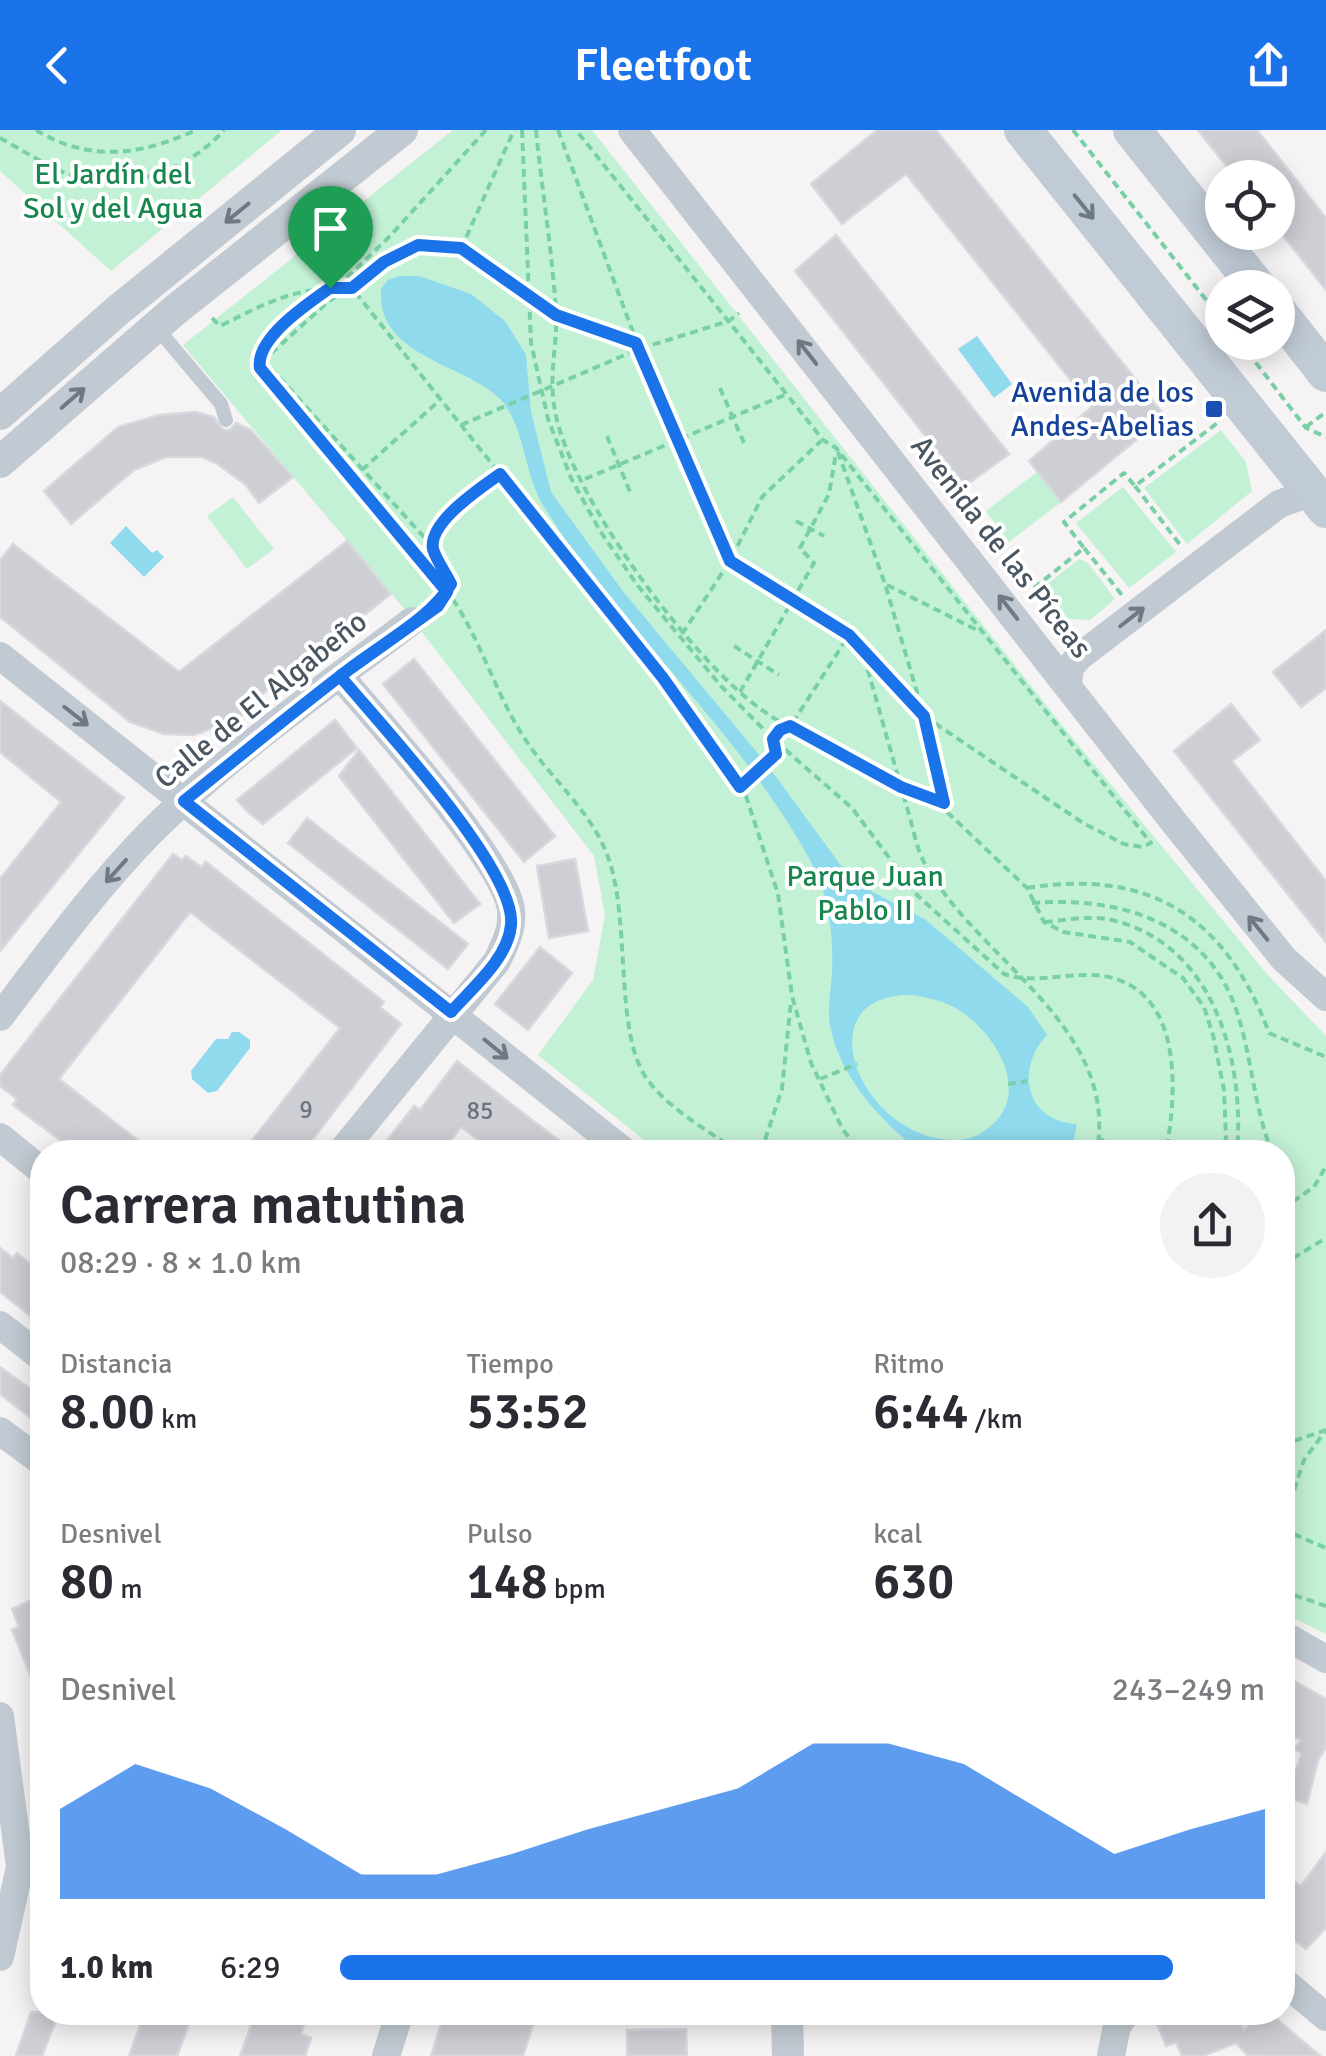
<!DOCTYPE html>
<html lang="es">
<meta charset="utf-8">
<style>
body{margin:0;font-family:Signika,sans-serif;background:#f2f2f3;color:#2b2b33;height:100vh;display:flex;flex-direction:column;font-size:38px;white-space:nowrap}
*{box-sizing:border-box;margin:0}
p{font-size:32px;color:#7c7c81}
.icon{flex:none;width:55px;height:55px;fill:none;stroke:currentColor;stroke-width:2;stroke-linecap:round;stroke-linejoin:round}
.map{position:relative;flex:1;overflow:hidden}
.panel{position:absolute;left:30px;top:1010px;width:1265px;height:885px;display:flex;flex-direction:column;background:#fff;border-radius:40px;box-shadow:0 5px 25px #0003}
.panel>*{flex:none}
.fabs{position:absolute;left:1205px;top:30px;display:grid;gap:20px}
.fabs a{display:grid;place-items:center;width:90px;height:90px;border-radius:50%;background:#fff;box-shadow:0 5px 25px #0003;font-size:50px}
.pin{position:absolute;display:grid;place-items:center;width:85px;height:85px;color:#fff;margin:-102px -42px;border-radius:50% 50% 50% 0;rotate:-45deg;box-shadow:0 0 10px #0007}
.pin .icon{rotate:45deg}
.round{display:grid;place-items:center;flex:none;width:105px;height:105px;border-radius:52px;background:#f2f2f3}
.headline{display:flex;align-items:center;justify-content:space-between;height:170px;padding:0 30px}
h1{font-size:55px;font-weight:600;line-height:75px}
.stats{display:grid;grid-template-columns:repeat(3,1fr);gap:15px;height:170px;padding:10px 30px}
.stats div{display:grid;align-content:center}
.stats b{font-size:50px;font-weight:600}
.stats small{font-size:28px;font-weight:400}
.stats p{font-size:28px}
.chart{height:280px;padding:20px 30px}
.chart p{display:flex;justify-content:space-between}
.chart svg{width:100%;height:180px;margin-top:10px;fill:#1a73e8;opacity:.7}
ul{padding:0 30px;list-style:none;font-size:32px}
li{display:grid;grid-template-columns:160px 120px 1fr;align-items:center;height:75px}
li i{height:25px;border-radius:12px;background:#1a73e8}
header{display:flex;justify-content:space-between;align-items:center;height:130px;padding:0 30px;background:#1a73e8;color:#fff;font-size:45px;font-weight:600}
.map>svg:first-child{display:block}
.green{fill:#c3f1d5}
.water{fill:#90daee;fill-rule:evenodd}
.building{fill:#cdcfd5;stroke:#d7d9de;stroke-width:2.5}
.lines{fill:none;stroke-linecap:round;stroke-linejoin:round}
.path{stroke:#7ad0a6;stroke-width:4;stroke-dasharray:8 5;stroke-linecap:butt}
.service{stroke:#c1cad2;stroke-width:14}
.minor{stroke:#c1cad2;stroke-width:28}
.tertiary{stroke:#c1cad2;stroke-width:32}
.secondary{stroke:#c1cbd6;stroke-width:38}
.oneway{stroke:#6e7984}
.oneway2{stroke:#6e7983}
.route-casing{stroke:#fff;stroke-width:20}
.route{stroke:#1a73e8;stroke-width:12}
.transit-dot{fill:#1a4fb4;stroke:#fff;stroke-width:4}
.labels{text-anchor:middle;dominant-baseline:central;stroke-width:8;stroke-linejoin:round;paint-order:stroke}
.number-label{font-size:25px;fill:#6b747e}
.park-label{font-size:30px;fill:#17864f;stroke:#fff}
.transit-label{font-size:30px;fill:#164399;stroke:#fff;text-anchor:end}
.street-label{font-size:30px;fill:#4a5661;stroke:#fff}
</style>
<header><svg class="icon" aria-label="back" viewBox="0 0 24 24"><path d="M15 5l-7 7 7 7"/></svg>Fleetfoot<svg class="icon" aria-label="share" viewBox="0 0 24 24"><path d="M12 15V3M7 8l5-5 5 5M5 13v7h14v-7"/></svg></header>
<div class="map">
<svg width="1326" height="1926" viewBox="0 0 1326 1926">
<rect width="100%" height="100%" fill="#f5f3f3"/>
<g class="green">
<polygon points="0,0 282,0 111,141 0,41"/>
<polygon points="453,0 592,0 1062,595 1267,844 1326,906 1326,1504 1283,1483 1282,1022 659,1022 538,925 593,850 605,785 594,726 405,480 183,215"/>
<polygon points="1221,300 1246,332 1252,361 1187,414 1144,358"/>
<polygon points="1037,342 1061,372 1009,412 986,381"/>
<polygon points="1123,357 1176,422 1129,458 1076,393"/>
<polygon points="233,367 274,419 247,439 207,386"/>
<polygon points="1079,429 1088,433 1115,469 1090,490 1068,489 1045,456"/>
</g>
<g class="water">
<path d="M399 146H419L471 164 505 191 526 225 531 282 551 362 622 460 765 632 845 741 873 762 926 790 1028 877 1047 905C1015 938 1025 992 1077 994L1071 1022H920C881 991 839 947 830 895 827 878 831 859 832 842 833 814 831 787 823 760 809 715 751 638 721 601 661 526 593 457 543 375 523 342 526 299 501 270 466 233 376 228 381 159L388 150ZM913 865C929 868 944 871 957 879 993 900 1031 959 993 994 983 1004 971 1009 958 1010 860 1013 801 862 913 865Z"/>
<polygon points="977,206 1012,254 994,268 958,219"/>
<polygon points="126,396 152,423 157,420 164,427 144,447 110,413"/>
<polygon points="232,902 239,902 250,910 250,918 217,961 208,963 192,949 191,941 216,909 228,909"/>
</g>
<g class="building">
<polygon points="877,0 936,0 1165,286 1061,372 1029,331 1092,277 906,44 842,94 811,54"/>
<polygon points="1198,0 1257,0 1326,88 1326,160 1278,99 1278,48 1236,48"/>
<polygon points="836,105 1009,324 965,356 795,141"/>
<polygon points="195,282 214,287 223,300 230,300 236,293 251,300 293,347 259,373 246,355 216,333 202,327 166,327 134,340 71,394 44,361 118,297 159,285"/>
<polygon points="347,411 391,464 247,576 250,579 236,590 194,605 164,604 130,592 0,487 0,430 13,414 179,542"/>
<polygon points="1326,500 1326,558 1301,577 1273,542"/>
<polygon points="414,529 555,706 524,732 383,554"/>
<polygon points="0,571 124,668 0,821 0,749 61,672 0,622"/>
<polygon points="1231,574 1260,610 1232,631 1326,751 1326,812 1174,621"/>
<polygon points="335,590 357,618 263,694 249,683 237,670"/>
<polygon points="359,620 480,774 454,793 339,646"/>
<polygon points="307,688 468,814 448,839 288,713"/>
<polygon points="173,724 182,730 186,726 201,737 206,732 384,872 380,877 401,894 303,1022 243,1022 340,898 190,782 59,949 153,1022 76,1022 13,975 17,969 0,956 0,945"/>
<polygon points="575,729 588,801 549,808 537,736"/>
<polygon points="540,817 572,843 528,900 495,874"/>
<polygon points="457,931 506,970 574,1022 494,1022 461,997 442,1022 378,1022 414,976 420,980"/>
<polygon points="0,1118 13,1128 17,1123 42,1144 42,1195 0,1162"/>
<polygon points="0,1237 42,1267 42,1297 0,1264"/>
<polygon points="36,1468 42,1483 42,1574 12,1500 19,1497 12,1479"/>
<polygon points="1282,1544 1326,1569 1326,1617 1318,1630 1307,1674 1286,1667 1302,1623 1294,1619 1301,1610 1282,1600"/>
<polygon points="1326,1722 1326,1798 1306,1819 1286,1804 1291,1797 1282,1791 1282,1770 1295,1752 1301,1756"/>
<polygon points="31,1882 59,1882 42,1926 16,1926"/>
<polygon points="145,1882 168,1882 190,1891 177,1926 129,1926"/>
<polygon points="256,1882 308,1882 301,1904 311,1908 305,1926 240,1926"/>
<polygon points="445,1882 537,1882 523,1926 431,1926"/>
<polygon points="1174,1882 1235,1882 1244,1900 1261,1882 1269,1882 1320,1926 1248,1926 1236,1913 1203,1926 1182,1926 1176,1912 1166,1916 1158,1896 1176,1888"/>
<polygon points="686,1899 687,1926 627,1926 627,1900"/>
</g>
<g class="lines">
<g class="path">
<path d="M36 0C90 33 142 25 196 0"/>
<path d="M486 0 391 105 352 143 264 211 258 226 260 238C317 321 397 387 454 471 483 515 497 568 527 612 553 651 594 684 609 730 630 790 615 900 645 946 666 978 708 1000 738 1022"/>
<path d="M522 0 531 213 548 289 571 348 600 401 638 456 721 556 773 609 852 678 917 765 1004 844C1035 855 1071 841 1104 846 1184 860 1177 962 1166 1022"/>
<path d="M536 0C542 60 552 121 556 181 558 219 547 243 556 286 574 370 692 531 762 580 817 618 882 651 944 673"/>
<polyline points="558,0 637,213 730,431 849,505 924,586 1083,693 1124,714 1142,717 1151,713 836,318 823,310 576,0"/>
<polyline points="1073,0 1222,190"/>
<path d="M0 8C28 23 60 46 91 50 141 57 192 36 224 0"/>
<polyline points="461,119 514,0"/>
<path d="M212 188 220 196C273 170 292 158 352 158L663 549 746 666 778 764 792 866 811 933 843 1000 861 1022"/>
<polyline points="1240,212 1306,298 1326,307"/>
<polyline points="720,258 744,313"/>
<polyline points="461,295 639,219 729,191 739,183"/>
<polyline points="1306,297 1326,282"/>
<polyline points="607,306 630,362"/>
<polyline points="838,322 885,454 924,586 946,681 1027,758 1044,792 1063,802 1130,812 1183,848 1204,877 1213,905 1224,960 1226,1008 1222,1022"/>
<polyline points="362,340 440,270"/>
<polyline points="585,349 787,264"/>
<polyline points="1135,356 1181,416"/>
<polyline points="796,391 824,406"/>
<polyline points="433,417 270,237 266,228 329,171 384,133 417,115 461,119 556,185 637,213"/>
<polyline points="1084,418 1122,465"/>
<polyline points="887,455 981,502"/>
<polyline points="1034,458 1084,418 1064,392 1124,343 1135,356 1220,291"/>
<path d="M433 478 451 455C447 443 436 430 433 419 428 393 482 357 500 343"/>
<polyline points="682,504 730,431 762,367 821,311"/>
<polyline points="734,516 779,545"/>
<path d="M864 527C879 578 893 630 908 681 913 697 916 717 924 732 977 831 1119 894 1097 1022"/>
<polyline points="740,562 814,433 800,418 829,364 836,323"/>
<polyline points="740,657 776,624 773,609 780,600 790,597 849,505"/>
<path d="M1027 758C1150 738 1226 787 1269 903L1326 927"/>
<path d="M1032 773C1117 766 1207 791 1237 882 1252 928 1254 978 1272 1022"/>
<path d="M1045 792C1065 790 1087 786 1107 789 1213 810 1245 929 1237 1022"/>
<polyline points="820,949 857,934"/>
<polyline points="1008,954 1027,951"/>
<polyline points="1101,1009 1117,1022"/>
<polyline points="761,1022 782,959 791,871"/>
<polyline points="836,1022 855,1015"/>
<polyline points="1282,1048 1292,1071"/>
<polyline points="1282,1079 1314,1057 1326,1036"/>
<polyline points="1282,1135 1326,1108"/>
<polyline points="1282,1315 1326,1300"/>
<polyline points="1282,1397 1304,1330 1326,1300"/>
<polyline points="1282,1399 1326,1418"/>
<polyline points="1282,1461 1326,1476"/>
</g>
<polyline class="service" points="156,197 221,274 226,290"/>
<g class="minor">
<polyline points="632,0 1173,691 1284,829 1326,867"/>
<polyline points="0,526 625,1022"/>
<path d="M340 546C376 589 506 732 511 780 513 799 505 814 497 831L341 1022"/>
<polyline points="1068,554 1070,537 1079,527 1279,374 1304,365 1326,370"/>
<path d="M0 887C48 824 95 759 150 703 229 624 324 558 412 491"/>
<polyline points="0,1007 42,1041"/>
<polyline points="0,1195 42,1228"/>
<polyline points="0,1301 42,1332"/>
<polyline points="1282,1504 1326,1529"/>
<polyline points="0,1586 20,1737 0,1827"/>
<polyline points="1282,1850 1326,1887"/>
<polyline points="386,1926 400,1882"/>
<polyline points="1111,1926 1117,1896 1127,1882"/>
</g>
<g class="tertiary">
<polyline points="0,284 117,181 340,0"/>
<polyline points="0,332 174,181 402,0"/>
<polyline points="787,1882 788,1926"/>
</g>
<g class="secondary">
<polyline points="1023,0 1326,379"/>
<polyline points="1132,0 1258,158"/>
<polyline points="1278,182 1326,243"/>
</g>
</g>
<defs><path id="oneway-shaft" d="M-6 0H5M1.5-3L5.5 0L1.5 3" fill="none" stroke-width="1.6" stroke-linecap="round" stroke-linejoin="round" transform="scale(2.5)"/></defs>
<use class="oneway" href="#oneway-shaft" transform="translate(1084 77) rotate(51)"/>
<g class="oneway2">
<use href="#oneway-shaft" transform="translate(237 83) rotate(141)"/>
<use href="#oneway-shaft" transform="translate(807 222) rotate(-128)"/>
<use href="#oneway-shaft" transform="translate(73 268) rotate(-41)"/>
<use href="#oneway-shaft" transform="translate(1008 477) rotate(-128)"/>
<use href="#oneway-shaft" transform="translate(1132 487) rotate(-38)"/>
<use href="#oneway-shaft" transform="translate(76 586) rotate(38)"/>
<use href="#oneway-shaft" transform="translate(116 741) rotate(132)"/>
<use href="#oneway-shaft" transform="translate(1258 798) rotate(-129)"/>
<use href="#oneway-shaft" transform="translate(496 919) rotate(39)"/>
</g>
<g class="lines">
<g class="route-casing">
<path id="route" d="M330 158C307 174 255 209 260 238L447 462 438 476 340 546C379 593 517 740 511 795 508 829 472 858 451 882L184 671C240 626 295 580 352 537 383 513 432 487 451 454 446 443 436 430 433 419 428 392 482 357 500 344L663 548 740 657 776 624 773 609 780 600 790 596 901 657 944 673 924 586 849 505 730 431 636 213 556 185 461 118 418 115 384 132 352 158H330"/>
</g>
<use href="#route" class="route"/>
</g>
<rect class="transit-dot" x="1204" y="269" width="20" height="20" rx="5"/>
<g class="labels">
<g class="number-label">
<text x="306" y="979">9</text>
<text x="480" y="980">85</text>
</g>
<g class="park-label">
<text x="113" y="44">El Jardín del<tspan x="113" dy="34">Sol y del Agua</tspan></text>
<text x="865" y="746">Parque Juan<tspan x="865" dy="34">Pablo II</tspan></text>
</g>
<g class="transit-label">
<text x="1194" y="262">Avenida de los<tspan x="1194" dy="34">Andes-Abelias</tspan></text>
</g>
<g class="street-label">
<text transform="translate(1001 417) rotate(52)">Avenida de las Píceas</text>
<text transform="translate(261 570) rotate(-39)">Calle de El Algabeño</text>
</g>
</g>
</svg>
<div class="fabs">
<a><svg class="icon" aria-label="locate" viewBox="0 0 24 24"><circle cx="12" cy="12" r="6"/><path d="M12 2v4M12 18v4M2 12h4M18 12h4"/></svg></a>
<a><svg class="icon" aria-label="layers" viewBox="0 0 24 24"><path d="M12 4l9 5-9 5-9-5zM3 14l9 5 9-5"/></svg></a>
</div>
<div class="pin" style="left:330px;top:158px;background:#1e9e55"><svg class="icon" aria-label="arrive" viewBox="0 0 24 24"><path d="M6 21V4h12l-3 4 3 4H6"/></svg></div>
<section class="panel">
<div class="headline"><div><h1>Carrera matutina</h1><p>08:29 · 8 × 1.0 km</p></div><a class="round"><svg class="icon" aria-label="share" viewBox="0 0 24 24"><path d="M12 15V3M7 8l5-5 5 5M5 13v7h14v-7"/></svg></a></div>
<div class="stats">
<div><p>Distancia</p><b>8.00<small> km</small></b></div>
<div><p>Tiempo</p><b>53:52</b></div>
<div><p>Ritmo</p><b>6:44<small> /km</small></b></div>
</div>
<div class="stats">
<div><p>Desnivel</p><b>80<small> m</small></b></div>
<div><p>Pulso</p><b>148<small> bpm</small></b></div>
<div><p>kcal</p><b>630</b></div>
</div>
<div class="chart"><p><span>Desnivel</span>243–249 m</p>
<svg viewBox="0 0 160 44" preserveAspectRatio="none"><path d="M0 44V22L10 11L20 17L30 27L40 38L50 38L60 33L70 27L80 22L90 17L100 6L110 6L120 11L130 22L140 33L150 27L160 22V44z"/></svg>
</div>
<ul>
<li><b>1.0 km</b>6:29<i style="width:90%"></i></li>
</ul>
</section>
</div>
